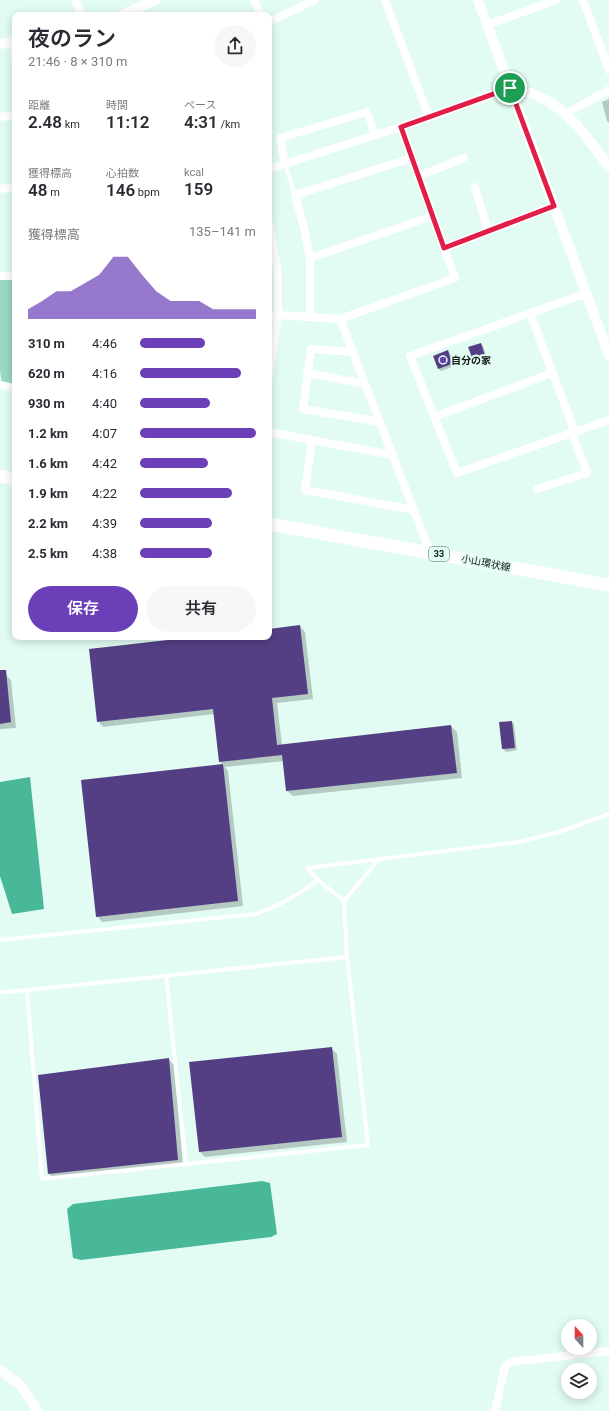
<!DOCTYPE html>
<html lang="ja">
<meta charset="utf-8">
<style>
body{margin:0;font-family:Roboto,"Noto Sans JP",sans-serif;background:#f7f7f7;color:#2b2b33;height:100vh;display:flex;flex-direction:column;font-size:15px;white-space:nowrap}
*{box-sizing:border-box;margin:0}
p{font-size:13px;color:#7c7c81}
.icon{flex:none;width:22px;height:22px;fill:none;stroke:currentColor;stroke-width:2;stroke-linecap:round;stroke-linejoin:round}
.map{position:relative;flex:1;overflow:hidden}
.panel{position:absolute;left:12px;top:12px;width:260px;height:628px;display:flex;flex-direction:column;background:#fff;border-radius:8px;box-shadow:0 2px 10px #0003}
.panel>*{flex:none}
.needle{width:26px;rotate:339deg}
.tools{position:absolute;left:561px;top:1319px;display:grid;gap:8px}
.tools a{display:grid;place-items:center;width:36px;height:36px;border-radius:50%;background:#fff;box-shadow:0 2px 10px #0003;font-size:20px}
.pin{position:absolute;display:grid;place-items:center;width:34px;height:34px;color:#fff;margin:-17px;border:2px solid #fff;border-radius:50%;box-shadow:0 1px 4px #0007}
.round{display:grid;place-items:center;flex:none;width:42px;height:42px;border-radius:21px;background:#f7f7f7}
.head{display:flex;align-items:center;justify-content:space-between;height:68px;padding:0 16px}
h1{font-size:22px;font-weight:600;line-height:30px}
.figures{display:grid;grid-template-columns:repeat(3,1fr);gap:6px;height:68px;padding:4px 16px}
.figures div{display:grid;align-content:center}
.figures b{font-size:17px;font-weight:600}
.figures small{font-size:11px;font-weight:400}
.figures p{font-size:11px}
.chart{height:112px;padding:8px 16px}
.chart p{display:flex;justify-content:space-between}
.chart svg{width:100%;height:72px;margin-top:4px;fill:#6a3fb7;opacity:.7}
.button{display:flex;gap:8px;margin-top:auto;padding:8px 16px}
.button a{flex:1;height:46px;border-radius:24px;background:#6a3fb7;color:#fff;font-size:16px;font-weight:600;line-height:46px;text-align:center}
.button a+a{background:#f7f7f7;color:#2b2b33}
ul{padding:0 16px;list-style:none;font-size:13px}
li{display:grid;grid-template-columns:64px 48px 1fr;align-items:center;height:30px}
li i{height:10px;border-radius:5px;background:#6a3fb7}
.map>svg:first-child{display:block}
.green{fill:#99d9c4}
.water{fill:#48b899}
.shadow{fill:#0003}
.building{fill:#543f84}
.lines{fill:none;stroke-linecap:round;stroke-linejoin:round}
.service{stroke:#fff;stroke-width:4}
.minor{stroke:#fff;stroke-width:8}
.tertiary{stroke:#fff;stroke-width:10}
.primary{stroke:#fff;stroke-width:13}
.route-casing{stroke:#fff;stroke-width:8}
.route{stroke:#e11d48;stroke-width:5}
.poi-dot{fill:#6a3fb7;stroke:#e2fcf3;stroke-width:1.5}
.labels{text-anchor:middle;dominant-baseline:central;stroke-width:4;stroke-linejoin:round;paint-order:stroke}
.shield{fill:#e2fcf3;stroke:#505e5a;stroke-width:1}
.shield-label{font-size:9px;font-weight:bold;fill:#121b18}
.poi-label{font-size:10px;font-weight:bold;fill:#121b18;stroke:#e2fcf3;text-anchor:start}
.street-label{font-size:10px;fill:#121b18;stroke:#e2fcf3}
</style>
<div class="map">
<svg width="609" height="1411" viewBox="0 0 609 1411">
<rect width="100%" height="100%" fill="#e2fcf3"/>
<polygon class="green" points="0,279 15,279 15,386 2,384 0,371"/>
<g class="water">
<polygon points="30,777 44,909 12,914 0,876 0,782"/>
<polygon points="262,1181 270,1183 277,1234 271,1237 81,1260 73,1258 67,1209 73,1204"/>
</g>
<g class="shadow">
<polygon points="609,99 609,123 607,121 602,102"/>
<polygon points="481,344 483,346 488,361 477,365 474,363"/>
<polygon points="447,351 450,353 454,366 441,371 439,369 434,356"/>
<polygon points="300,626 305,632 313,699 277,703 282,745 451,726 457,732 462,778 293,796 287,791 284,761 225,767 228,771 243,906 102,922 97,916 82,781 224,765 220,762 215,714 103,727 98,721 203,637 269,637 269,630"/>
<polygon points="0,675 6,675 11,680 16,728 0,729"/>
<polygon points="511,722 514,724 517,750 506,752 503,749 500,723"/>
<polygon points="331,1048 337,1054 347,1142 205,1157 200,1152"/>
<polygon points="168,1059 174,1065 183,1166 55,1179 49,1174"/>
</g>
<g class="building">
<polygon points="481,343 486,359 474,363 468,347"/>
<polygon points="448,350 452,364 438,369 433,356"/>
<polygon points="300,625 308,694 272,698 277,745 451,725 457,773 286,791 282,755 219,762 213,709 97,722 89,649 194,637 269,637 269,629"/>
<polygon points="0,670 6,670 11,722 0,724"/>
<polygon points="512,721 515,748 502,749 499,722"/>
<polygon points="223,764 238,901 96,917 81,780"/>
<polygon points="332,1047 342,1137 199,1152 189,1062"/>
<polygon points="169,1058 178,1160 48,1174 38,1075"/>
</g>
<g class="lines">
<g class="service">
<polyline points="285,164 295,195"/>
<polyline points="307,868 519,842 559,832 609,814"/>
<polyline points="307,868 318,880 344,901"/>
<path d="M0 940 255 914C282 905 296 896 318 880"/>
<polyline points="166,976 186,1164"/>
<polyline points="27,990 42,1179 368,1145 347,957 344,901 379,859"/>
<polyline points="0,992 8,992 347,957"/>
</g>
<g class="minor">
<polyline points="75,0 82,15"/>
<polyline points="254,0 261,15"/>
<polyline points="385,0 429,117"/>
<polyline points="583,0 609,70"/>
<polyline points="269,22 315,0"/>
<polyline points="487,25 556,0"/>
<polyline points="13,41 15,59"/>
<polyline points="565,114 609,90"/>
<polyline points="0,117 15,115"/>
<polyline points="285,164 280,138 367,112 375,135"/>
<polyline points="269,169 401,127 510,88"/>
<polyline points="419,176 464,158"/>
<polyline points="475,187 488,231"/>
<polyline points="0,189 15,187"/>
<polyline points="269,223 278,274 278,315 269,376"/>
<polyline points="444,248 554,206"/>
<polyline points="310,258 433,216"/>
<polyline points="0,276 15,276"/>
<polyline points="587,293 410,356 457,473 609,420"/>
<polyline points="530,313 573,427 572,433 587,473 537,489"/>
<polyline points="269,317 278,315 340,319 455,278 401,127"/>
<polyline points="310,317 310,258 304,228 295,195 412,158"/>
<polyline points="340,319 430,552"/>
<polyline points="353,352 311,349 303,409 380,422"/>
<polyline points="307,373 365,384"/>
<polyline points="0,385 15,388"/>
<polyline points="434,417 552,373"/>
<polyline points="269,432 392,455"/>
<polyline points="312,440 305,490 414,510"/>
<polyline points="495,1411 505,1366 510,1362 609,1351"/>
</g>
<g class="tertiary">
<polyline points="478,0 609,355"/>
<polyline points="122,15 156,0"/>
<polyline points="0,44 15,41"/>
<path d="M510 88C520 90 531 92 540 97 570 111 590 141 609 167"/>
<polyline points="0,1370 20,1385 38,1411"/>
</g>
<g class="primary">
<polyline points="0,476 15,479"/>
<polyline points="269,524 609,585"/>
</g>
</g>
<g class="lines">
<g class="route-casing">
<polygon id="route" points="510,88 554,206 444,248 401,127"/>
</g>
<use href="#route" class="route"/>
</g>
<circle class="poi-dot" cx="443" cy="360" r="4"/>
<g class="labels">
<rect class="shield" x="429" y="547" width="20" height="14" rx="3"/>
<g class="shield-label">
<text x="439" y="554">33</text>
</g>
<g class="poi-label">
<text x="451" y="360">自分の家</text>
</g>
<g class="street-label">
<text transform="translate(486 563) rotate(11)">小山環状線</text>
</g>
</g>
</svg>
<div class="tools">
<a><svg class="needle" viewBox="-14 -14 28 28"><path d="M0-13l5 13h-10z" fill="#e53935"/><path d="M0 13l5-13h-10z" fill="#7c7c81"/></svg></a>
<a><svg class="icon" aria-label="layers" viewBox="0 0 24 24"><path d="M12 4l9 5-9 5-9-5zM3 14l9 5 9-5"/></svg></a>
</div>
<div class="pin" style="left:510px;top:88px;background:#1e9e55"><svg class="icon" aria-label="arrive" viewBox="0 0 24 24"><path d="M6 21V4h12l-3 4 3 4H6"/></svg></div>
<section class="panel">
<div class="head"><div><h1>夜のラン</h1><p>21:46 · 8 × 310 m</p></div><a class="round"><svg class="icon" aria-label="share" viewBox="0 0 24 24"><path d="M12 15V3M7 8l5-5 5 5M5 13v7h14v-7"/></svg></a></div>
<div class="figures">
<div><p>距離</p><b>2.48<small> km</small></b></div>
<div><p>時間</p><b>11:12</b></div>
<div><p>ペース</p><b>4:31<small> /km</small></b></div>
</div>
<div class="figures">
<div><p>獲得標高</p><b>48<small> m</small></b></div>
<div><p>心拍数</p><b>146<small> bpm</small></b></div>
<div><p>kcal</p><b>159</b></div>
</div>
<div class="chart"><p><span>獲得標高</span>135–141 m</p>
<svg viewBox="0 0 160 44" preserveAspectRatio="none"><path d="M0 44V38L10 33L20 27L30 27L40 22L50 17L60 6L70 6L80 17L90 27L100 33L110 33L120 33L130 38L140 38L150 38L160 38V44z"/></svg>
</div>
<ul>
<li><b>310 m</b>4:46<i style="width:56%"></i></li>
<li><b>620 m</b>4:16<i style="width:87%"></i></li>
<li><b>930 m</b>4:40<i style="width:60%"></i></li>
<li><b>1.2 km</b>4:07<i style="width:100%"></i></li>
<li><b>1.6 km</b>4:42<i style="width:59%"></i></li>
<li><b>1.9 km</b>4:22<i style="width:79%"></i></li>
<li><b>2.2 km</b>4:39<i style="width:62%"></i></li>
<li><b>2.5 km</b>4:38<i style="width:62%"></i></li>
</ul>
<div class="button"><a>保存</a><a>共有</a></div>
</section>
</div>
